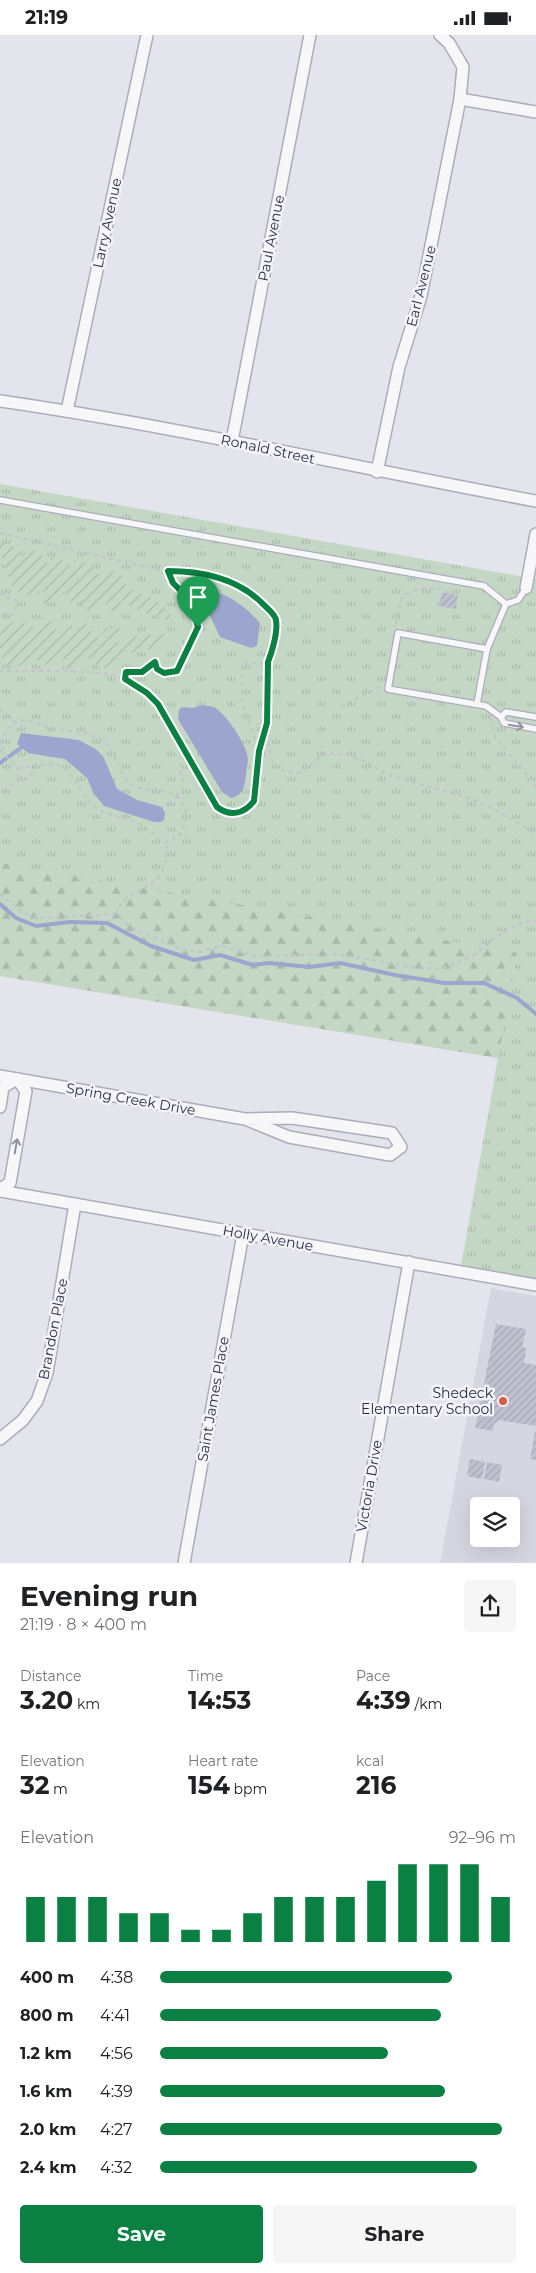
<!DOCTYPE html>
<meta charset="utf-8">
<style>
body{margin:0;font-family:Montserrat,sans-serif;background:#f6f6f6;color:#202124;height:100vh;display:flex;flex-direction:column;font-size:19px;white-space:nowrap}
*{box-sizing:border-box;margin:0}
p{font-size:16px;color:#757577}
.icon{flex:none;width:28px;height:28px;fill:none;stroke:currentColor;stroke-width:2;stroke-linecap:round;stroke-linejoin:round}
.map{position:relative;height:1528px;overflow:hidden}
.side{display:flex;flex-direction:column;background:#fff;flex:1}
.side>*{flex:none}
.fabs{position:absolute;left:470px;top:1462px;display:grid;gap:10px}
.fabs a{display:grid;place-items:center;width:50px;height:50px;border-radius:5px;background:#fff;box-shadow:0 5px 20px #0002;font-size:25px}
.pin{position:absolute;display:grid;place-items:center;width:42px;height:42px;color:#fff;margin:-51px -21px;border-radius:50% 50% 50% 0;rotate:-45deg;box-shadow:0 0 5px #0007}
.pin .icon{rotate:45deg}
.round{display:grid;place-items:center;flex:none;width:52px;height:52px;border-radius:5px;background:#f6f6f6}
.summary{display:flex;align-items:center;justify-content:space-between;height:85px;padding:0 20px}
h1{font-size:28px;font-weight:700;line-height:38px}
.metrics{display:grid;grid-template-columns:repeat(3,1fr);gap:8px;height:85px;padding:5px 20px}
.metrics div{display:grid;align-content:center}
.metrics b{font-size:25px;font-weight:700}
.metrics small{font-size:14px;font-weight:400}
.metrics p{font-size:14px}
.chart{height:140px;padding:10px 20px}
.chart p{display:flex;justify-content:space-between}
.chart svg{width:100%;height:90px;margin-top:5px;stroke:#0b8043;stroke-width:6}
.button{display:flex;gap:10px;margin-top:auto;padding:10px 20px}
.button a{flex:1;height:58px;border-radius:5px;background:#0b8043;color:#fff;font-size:20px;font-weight:700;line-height:58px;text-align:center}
.button a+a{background:#f6f6f6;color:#202124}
ul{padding:0 20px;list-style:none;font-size:16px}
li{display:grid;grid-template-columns:80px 60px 1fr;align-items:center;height:38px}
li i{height:12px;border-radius:6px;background:#0b8043}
.status{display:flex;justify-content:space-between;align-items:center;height:35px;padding:0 25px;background:#fff;direction:ltr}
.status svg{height:14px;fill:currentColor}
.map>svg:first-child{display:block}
.built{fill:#d5d6e1;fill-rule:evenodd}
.grass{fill:url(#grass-tufts)}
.forest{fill:url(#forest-firs)}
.garden{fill:url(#garden-furrows)}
.water{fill:#9da4ce}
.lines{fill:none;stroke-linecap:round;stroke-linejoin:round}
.stream{stroke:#9da4ce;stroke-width:4}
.building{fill:url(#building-hatch)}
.lane-casing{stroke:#acacba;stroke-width:8}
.street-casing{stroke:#acacba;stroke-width:14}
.path{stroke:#c2c2cb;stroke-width:2;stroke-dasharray:4 4;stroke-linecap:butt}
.lane{stroke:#f7f7fa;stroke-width:5.5}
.street{stroke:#f7f7fa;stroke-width:11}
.oneway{stroke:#9091a0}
.route-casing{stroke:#fff;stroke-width:10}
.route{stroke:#0b8043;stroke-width:6}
.poi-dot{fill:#d75d43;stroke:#f3f4f9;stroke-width:2}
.labels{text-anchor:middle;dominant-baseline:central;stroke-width:5;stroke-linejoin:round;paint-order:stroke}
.street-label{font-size:14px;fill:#2a2b46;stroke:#f3f4f9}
.poi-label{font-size:14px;fill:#2a2b46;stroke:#f3f4f9;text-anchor:end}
</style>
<div class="status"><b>21:19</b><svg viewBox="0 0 49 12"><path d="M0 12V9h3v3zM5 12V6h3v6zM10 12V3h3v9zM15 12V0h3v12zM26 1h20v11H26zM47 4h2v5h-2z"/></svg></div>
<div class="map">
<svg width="536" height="1528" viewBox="0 0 536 1528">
<defs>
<pattern id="grass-tufts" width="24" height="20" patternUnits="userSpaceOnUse" patternTransform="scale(1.25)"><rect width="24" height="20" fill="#c4d7c5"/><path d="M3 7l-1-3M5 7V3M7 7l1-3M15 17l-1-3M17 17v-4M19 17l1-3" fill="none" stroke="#a9b9ab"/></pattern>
<pattern id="forest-firs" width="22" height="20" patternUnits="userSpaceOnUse" patternTransform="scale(1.25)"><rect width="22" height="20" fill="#c4d7c5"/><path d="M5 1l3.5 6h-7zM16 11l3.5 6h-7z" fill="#a9b9ab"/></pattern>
<pattern id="garden-furrows" width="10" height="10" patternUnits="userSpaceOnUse" patternTransform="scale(1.25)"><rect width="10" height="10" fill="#c4d7c5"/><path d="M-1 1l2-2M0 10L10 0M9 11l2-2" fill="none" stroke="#a9b9ab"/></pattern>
<pattern id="building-hatch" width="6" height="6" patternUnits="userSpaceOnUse" patternTransform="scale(1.25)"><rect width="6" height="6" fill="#c0c1cf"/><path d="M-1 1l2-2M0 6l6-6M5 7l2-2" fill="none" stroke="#a5a6b3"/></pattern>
</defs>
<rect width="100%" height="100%" fill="#e3e4ec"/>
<path class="built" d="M491 1253 536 1261V1528H440ZM479 1471H511V1504H479Z"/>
<polygon class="grass" points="0,449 536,544 536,1244 461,1231 498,1023 0,941"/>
<polygon class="forest" points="0,828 517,918 498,1023 0,941"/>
<g class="garden">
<path d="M0 507 13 512 24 523 26 514C37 515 43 520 48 530L51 528V521L67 527 74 538V525C87 527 97 534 104 545L111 536 121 537C126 568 166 553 175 590 158 579 136 579 122 564L120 571 122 580 109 575 103 564 97 567 92 577 85 573 81 564 70 571 71 563 65 555 57 566 42 569 45 562 43 555C32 563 22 562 12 552L0 517Z"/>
<path d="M41 581 54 587 59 602 64 598 69 587 76 597 83 589 91 588V595L98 603 105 594 121 593 117 599V609C133 596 155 603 174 596 165 619 141 612 122 621 115 623 112 630 106 633 98 634 95 628 94 621L74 632H59L63 624V619C56 628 47 631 37 630V621C28 630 16 634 3 629L5 622 0 623C0 616 0 605 0 598 5 582 30 584 37 596L42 588Z"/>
</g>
<g class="water">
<path d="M203 554C227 557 245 571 260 588L257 611 251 613 220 602 200 559Z"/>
<path d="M202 670C206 671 211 671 214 672 226 679 247 710 248 724 248 729 246 735 246 740 244 752 244 760 231 763L222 757 178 684 179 675 182 672 193 673Z"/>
<polygon points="21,698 79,705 97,715 104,723 117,754 137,765 162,772 165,778 164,785 161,787 154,787 104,771 94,759 87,743 65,724 28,718 17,709"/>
</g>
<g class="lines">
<g class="stream">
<polyline points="0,728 22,712"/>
<polyline points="0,869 16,883 36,891 70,887 107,888 151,911 194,925 220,920 253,930 269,928 310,932 340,928 395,940 445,948 484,948 517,963 536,979"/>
</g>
</g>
<g class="building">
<polygon points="442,557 458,560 456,574 439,571"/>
<polygon points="496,1289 526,1294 522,1312 526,1313 524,1328 536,1330 536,1391 498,1385 497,1388 494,1388 493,1396 475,1393"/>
<polygon points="535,1397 536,1397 536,1425 530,1424"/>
<polygon points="470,1424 485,1427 482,1444 467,1441"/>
<polygon points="487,1427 502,1430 499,1447 484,1444"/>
</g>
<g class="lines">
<g class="lane-casing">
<g id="lane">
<polyline points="0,465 484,551 506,569 518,565 526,553"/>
<polyline points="487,614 398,598 388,654 486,671 501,682 504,688 536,694"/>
<polyline points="477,669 487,614 506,569"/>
<polyline points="501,682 506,677 536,682"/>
</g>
</g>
<g class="street-casing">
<g id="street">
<polyline points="460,64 536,77"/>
<path d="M0 366C180 392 357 433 536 466"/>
<polyline points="67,376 147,0"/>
<polyline points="232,406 310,0"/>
<polyline points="377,437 399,332 421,261 460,64 463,32 449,8 440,0"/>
<polyline points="526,553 536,499"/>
<polyline points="0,1041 245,1084 292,1083 392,1098 401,1112 390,1120 289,1102 245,1084"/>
<polyline points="0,1072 3,1052 17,1044 26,1056 10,1148 0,1154"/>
<polyline points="0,1156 536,1250"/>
<polyline points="0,1404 23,1385 37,1366 47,1338 75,1169"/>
<polyline points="184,1528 243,1199"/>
<polyline points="356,1528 409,1227"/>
</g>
</g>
<g class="path">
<path d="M0 498 168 537C204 536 261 549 276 586L271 619 268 627 263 629 244 627 242 631V667L259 716 254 766C244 779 230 782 217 772L158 669C148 660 138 648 124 643 94 633 34 637 0 636"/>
<polyline points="0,558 6,563 15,564 17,569 13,579 0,579"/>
<path d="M396 589 402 563C415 551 437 550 451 559"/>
<path d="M268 627C267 652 263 707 274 728 279 737 292 739 302 737L324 718 348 720 365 726 386 739 469 763 494 774 536 799"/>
<polyline points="125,643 126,637 142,637 155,627 157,634 164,638 177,636 198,592 191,566 173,548 168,537"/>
<polyline points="341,672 381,651"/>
<polyline points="0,673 15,688"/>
<polyline points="491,684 495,702 536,751"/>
<polyline points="2,705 3,715"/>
<path d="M0 708C4 699 10 689 20 686 30 683 39 691 49 693 68 697 88 694 104 707 118 718 117 737 130 748 146 761 169 748 182 768 189 779 185 789 180 800L167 807 163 806C154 800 147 792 137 788 124 781 108 782 94 771 73 753 74 721 36 731L28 744 17 746 0 757"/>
<polyline points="260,714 267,689"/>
<polyline points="0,715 18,733 17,746"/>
<polyline points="18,733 36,731"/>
<path d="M176 761C189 750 181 746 180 734 179 728 184 723 187 719"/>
<polyline points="0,859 24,878 36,883 115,879 129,891 183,915 198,917 223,911 254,921 338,919 410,932 441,934 476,919 500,899 524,887 536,886"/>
<path d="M115 879C134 842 168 864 167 807"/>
<polyline points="532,1191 536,1192"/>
</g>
<use href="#lane" class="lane"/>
<use href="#street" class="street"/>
</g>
<defs><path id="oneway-shaft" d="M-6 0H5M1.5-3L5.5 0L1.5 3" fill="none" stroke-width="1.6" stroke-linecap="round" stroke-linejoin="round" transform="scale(1.25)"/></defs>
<g class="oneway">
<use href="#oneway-shaft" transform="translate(516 691) rotate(10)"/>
<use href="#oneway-shaft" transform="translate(16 1111) rotate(-80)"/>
</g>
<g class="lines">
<g class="route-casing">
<path id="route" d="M168 536C203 536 239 544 264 570 268 574 275 579 276 585 278 597 272 617 268 627L267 688 259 716 254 766C244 779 230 782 217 772L158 669 147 658 125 644 126 637H142L155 627 157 634 164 638 177 636 198 592 191 566 173 548Z"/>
</g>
<use href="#route" class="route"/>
</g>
<circle class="poi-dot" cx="503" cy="1366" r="5"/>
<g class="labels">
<g class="street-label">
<text transform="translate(107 188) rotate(-78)">Larry Avenue</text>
<text transform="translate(271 203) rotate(-79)">Paul Avenue</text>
<text transform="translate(421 251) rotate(-76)">Earl Avenue</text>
<text transform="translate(268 414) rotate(12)">Ronald Street</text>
<text transform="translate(131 1064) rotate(10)">Spring Creek Drive</text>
<text transform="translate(268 1203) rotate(10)">Holly Avenue</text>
<text transform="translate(53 1294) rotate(-79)">Brandon Place</text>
<text transform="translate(213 1364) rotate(-80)">Saint James Place</text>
<text transform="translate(369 1451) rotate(-80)">Victoria Drive</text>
</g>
<g class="poi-label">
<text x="493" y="1358">Shedeck<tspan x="493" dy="16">Elementary School</tspan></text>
</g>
</g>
</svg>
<div class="fabs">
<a><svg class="icon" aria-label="layers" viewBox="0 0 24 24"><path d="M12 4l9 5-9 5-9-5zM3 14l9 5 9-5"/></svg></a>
</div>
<div class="pin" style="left:198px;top:592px;background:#1e9e55"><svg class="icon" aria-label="arrive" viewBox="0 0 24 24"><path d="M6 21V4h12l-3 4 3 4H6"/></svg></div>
</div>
<section class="side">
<div class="summary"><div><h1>Evening run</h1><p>21:19 · 8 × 400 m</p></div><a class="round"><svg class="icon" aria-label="share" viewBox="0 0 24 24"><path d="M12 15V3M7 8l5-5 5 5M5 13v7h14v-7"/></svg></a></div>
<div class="metrics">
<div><p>Distance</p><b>3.20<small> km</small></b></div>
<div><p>Time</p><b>14:53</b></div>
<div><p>Pace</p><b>4:39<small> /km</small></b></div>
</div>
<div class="metrics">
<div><p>Elevation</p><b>32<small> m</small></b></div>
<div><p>Heart rate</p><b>154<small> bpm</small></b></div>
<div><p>kcal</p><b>216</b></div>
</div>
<div class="chart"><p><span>Elevation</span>92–96 m</p>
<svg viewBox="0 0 160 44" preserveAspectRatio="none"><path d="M5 44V22M15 44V22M25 44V22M35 44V30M45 44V30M55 44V38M65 44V38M75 44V30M85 44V22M95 44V22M105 44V22M115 44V14M125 44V6M135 44V6M145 44V6M155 44V22"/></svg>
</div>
<ul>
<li><b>400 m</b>4:38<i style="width:82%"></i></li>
<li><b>800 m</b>4:41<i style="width:79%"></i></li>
<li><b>1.2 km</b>4:56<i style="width:64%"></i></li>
<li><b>1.6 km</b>4:39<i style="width:80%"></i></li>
<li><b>2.0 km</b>4:27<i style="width:96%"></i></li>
<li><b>2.4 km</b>4:32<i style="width:89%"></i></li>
</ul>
<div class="button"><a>Save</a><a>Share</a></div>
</section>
